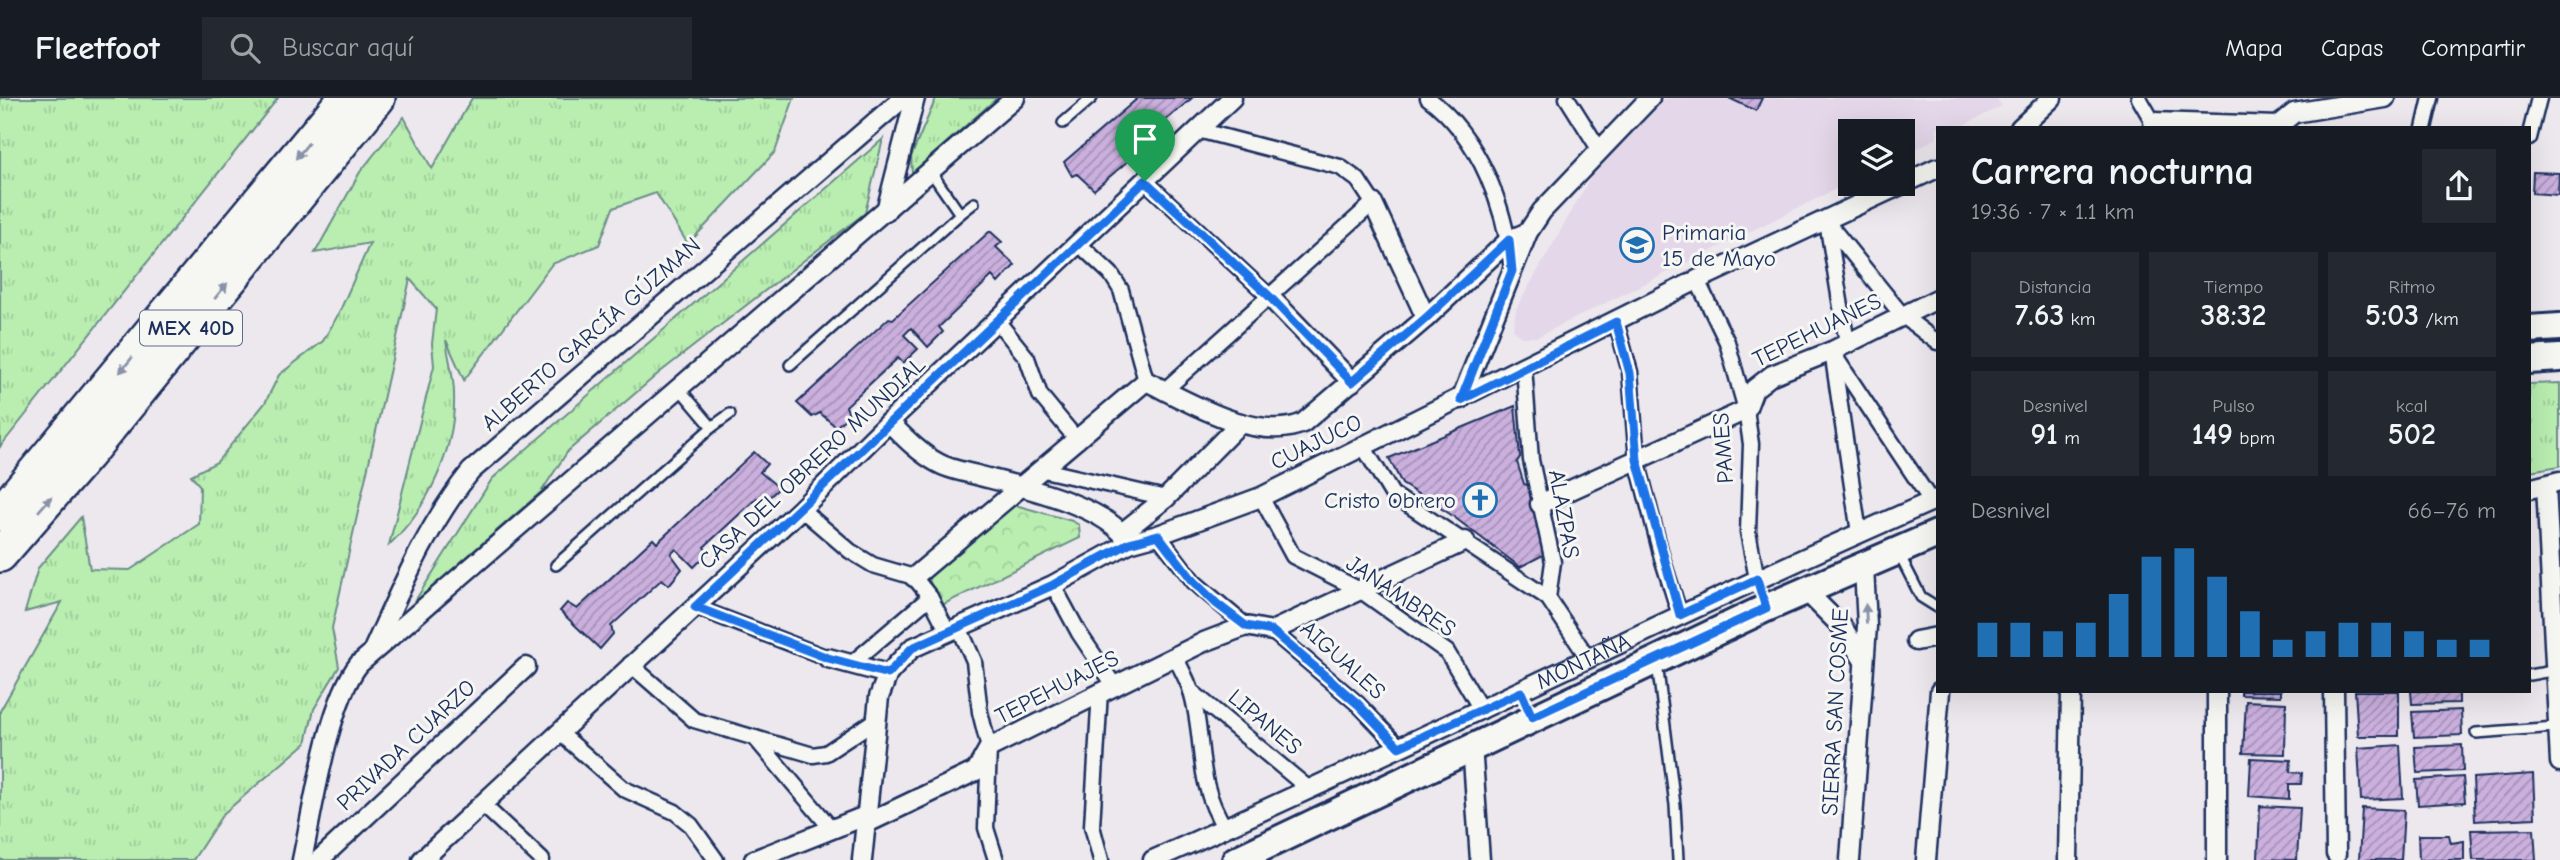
<!DOCTYPE html>
<html lang="es">
<meta charset="utf-8">
<style>
body{margin:0;font-family:"Comic Neue",sans-serif;background:#242831;color:#f1f3f6;height:100vh;display:flex;flex-direction:column;font-size:26px;white-space:nowrap}
*{box-sizing:border-box;margin:0}
p{font-size:23px;color:#9ea1a6}
.icon{flex:none;width:38px;height:38px;fill:none;stroke:currentColor;stroke-width:2;stroke-linecap:round;stroke-linejoin:round}
.map{position:relative;flex:1;overflow:hidden}
.side{position:absolute;left:1936px;top:28px;width:595px;height:567px;display:flex;flex-direction:column;background:#171b24;border-radius:0px;box-shadow:0 7px 28px #0002}
.side>*{flex:none}
.controls{position:absolute;left:1838px;top:21px;display:grid;gap:14px}
.controls a{display:grid;place-items:center;width:77px;height:77px;border-radius:0px;background:#171b24;box-shadow:0 7px 28px #0002;font-size:35px}
.pin{position:absolute;display:grid;place-items:center;width:60px;height:60px;color:#fff;margin:-72px -30px;border-radius:50% 50% 50% 0;rotate:-45deg;box-shadow:0 0 7px #0007}
.pin .icon{rotate:45deg}
.round{display:grid;place-items:center;flex:none;width:74px;height:74px;border-radius:0px;background:#242831}
.summary{display:flex;align-items:center;justify-content:space-between;height:119px;padding:0 35px}
h1{font-size:38px;font-weight:600;line-height:52px}
.metrics{display:grid;grid-template-columns:repeat(3,1fr);gap:10px;height:119px;padding:7px 35px}
.metrics div{display:grid;align-content:center;border-radius:0px;background:#242831;text-align:center}
.metrics b{font-size:30px;font-weight:600}
.metrics small{font-size:19px;font-weight:400}
.metrics p{font-size:19px}
.chart{height:196px;padding:14px 35px}
.chart p{display:flex;justify-content:space-between}
.chart svg{width:100%;height:126px;margin-top:7px;stroke:#1f6fb2;stroke-width:6}
header{display:flex;align-items:center;gap:42px;box-sizing:border-box;height:98px;padding:0 35px;background:#171b24;border-bottom:2px solid #363941}
header strong{font-size:33px}
nav{display:flex;gap:38px;margin-inline-start:auto;font-size:24px}
.search{width:490px;height:63px;background:#242831;display:flex;align-items:center;gap:18px;box-sizing:border-box;padding:0 24px;border-radius:0px;color:#9ea1a6;font-size:26px}
.map>svg:first-child{display:block}
.built{fill:#e3d7e9}
.grass{fill:url(#grass-tufts);stroke:#6a8e87;stroke-width:2}
.park{fill:url(#park-crowns);stroke:#6a8e87;stroke-width:2}
.building{fill:url(#building-hatch);stroke:#1b2f5e;stroke-width:2}
.lines{fill:none;stroke-linecap:round;stroke-linejoin:round}
.service-casing{stroke:#1b2f5e;stroke-width:14}
.pedestrian-casing{stroke:#1b2f5e;stroke-width:19}
.minor-casing{stroke:#1b2f5e;stroke-width:23}
.secondary-casing{stroke:#1b2f5e;stroke-width:32}
.motorway-casing{stroke:#1b2f5e;stroke-width:38}
.service{stroke:#f6f6f2;stroke-width:9}
.pedestrian{stroke:#f6f6f2;stroke-width:14}
.minor{stroke:#f6f6f2;stroke-width:18}
.secondary{stroke:#f6f6f2;stroke-width:26}
.motorway{stroke:#f6f6f2;stroke-width:33}
.oneway{fill:#8892a8}
.route-casing{stroke:#fff;stroke-width:14}
.route{stroke:#1a73e8;stroke-width:9}
.labels{text-anchor:middle;dominant-baseline:central;stroke-width:6;stroke-linejoin:round;paint-order:stroke}
.shield{fill:#f6f6f2;stroke:#5d6b8a;stroke-width:2}
.shield-label{font-size:21px;font-weight:bold;fill:#1b2f5e}
.poi-label{font-size:23px;fill:#1b2f5e;stroke:#f6f6f2;text-anchor:start}
.street-label{font-size:23px;fill:#1b2f5e;stroke:#f6f6f2}
</style>
<header>
<strong>Fleetfoot</strong>
<div class="search"><svg class="icon" aria-label="search" viewBox="0 0 24 24"><circle cx="10" cy="10" r="6"/><path d="M15 15l6 6"/></svg>Buscar aquí</div>
<nav><a>Mapa</a><a>Capas</a><a>Compartir</a></nav>
</header>
<div class="map">
<svg width="2560" height="762" viewBox="0 0 2560 762">
<defs>
<pattern id="grass-tufts" width="24" height="20" patternUnits="userSpaceOnUse" patternTransform="scale(1.75)"><rect width="24" height="20" fill="#b9eeb0"/><path d="M3 7l-1-3M5 7V3M7 7l1-3M15 17l-1-3M17 17v-4M19 17l1-3" fill="none" stroke="#9ecc9a"/></pattern>
<pattern id="park-crowns" width="20" height="18" patternUnits="userSpaceOnUse" patternTransform="scale(1.75)"><rect width="20" height="18" fill="#b9eeb0"/><path d="M2 6a3 3 0 1 1 6 0M12 15a3 3 0 1 1 6 0" fill="none" stroke="#9ecc9a"/></pattern>
<pattern id="building-hatch" width="6" height="6" patternUnits="userSpaceOnUse" patternTransform="scale(1.75)"><rect width="6" height="6" fill="#cbb0de"/><path d="M-1 1l2-2M0 6l6-6M5 7l2-2" fill="none" stroke="#a490b7"/></pattern>
</defs>
<rect width="100%" height="100%" fill="#ede8ee"/>
<filter id="ink" filterUnits="userSpaceOnUse"><feTurbulence type="fractalNoise" baseFrequency=".0143" numOctaves="2"/><feDisplacementMap in="SourceGraphic" scale="14" xChannelSelector="R" yChannelSelector="G"/><feConvolveMatrix kernelMatrix="1 2 1 2 8 2 1 2 1" color-interpolation-filters="sRGB"/></filter>
<g filter="url(#ink)">
<polygon class="built" points="1665,0 1996,0 2002,8 1958,30 1937,30 1937,40 1902,58 1902,33 1850,33 1850,84 1537,239 1521,239 1513,232 1516,211 1591,79"/>
<g class="grass">
<polygon points="0,0 278,0 0,349"/>
<path d="M472 0H794L775 54 688 146 656 95 613 110 599 147 552 166 464 282 446 242C448 259 454 278 454 296 456 351 429 409 389 447L434 268 432 246 436 211 410 181 332 530 339 569 314 611 306 645 223 716 193 762H0V613L62 504 25 514 38 470 81 419 90 471 130 472 199 426 200 388 191 377 217 364 265 305 279 277 323 243 339 215 370 145 315 155 360 74 404 19 432 71Z"/>
<polygon points="936,0 997,0 912,75 911,59"/>
<polygon points="883,41 865,115 659,275 568,353 541,394 413,506 492,381"/>
<polygon points="2560,285 2560,368 2529,373 2529,286"/>
</g>
<polygon class="park" points="1008,405 1072,423 1079,427 1080,440 940,508 927,477"/>
<g class="building">
<polygon points="1138,0 1192,0 1152,34 1155,40 1094,92 1077,76 1072,78 1064,64"/>
<polygon points="1729,0 1762,0 1756,13"/>
<polygon points="2533,74 2559,75 2558,97 2532,95"/>
<polygon points="990,133 1002,144 996,149 1015,167 998,185 992,178 939,229 943,234 928,249 911,230 904,237 918,251 903,265 898,260 846,308 849,317 836,329 820,315 812,319 797,305 889,220 893,221"/>
<polygon points="1515,308 1520,359 1517,364 1524,386 1530,388 1545,456 1520,469 1450,416 1402,386 1389,360"/>
<polygon points="754,354 767,366 760,374 779,390 762,406 757,400 704,449 708,455 694,469 676,451 671,456 682,471 669,487 662,481 611,528 613,536 600,551 560,513 567,505 577,511 653,441 657,445"/>
<polygon points="2241,593 2281,593 2281,598 2241,597"/>
<polygon points="2355,593 2399,593 2399,638 2358,638"/>
<polygon points="2411,593 2459,593 2459,605 2412,606"/>
<polygon points="2246,603 2286,605 2285,656 2243,655"/>
<polygon points="2461,612 2462,637 2414,639 2412,614"/>
<polygon points="2400,647 2403,700 2361,702 2358,650"/>
<polygon points="2462,647 2463,673 2417,675 2415,649"/>
<polygon points="2251,660 2291,662 2290,674 2302,675 2301,686 2289,686 2289,701 2249,698"/>
<polygon points="2533,676 2535,720 2475,723 2473,680"/>
<polygon points="2463,679 2465,704 2418,707 2416,682"/>
<polygon points="2260,708 2300,710 2297,762 2258,761"/>
<polygon points="2362,710 2404,712 2401,762 2359,762"/>
<polygon points="2534,731 2536,762 2473,762 2471,732"/>
<polygon points="2418,737 2449,737 2451,745 2464,743 2464,762 2419,762"/>
</g>
<g class="lines">
<g class="service-casing">
<g id="service">
<polyline points="1063,25 1092,0"/>
<polyline points="960,116 974,105"/>
<polyline points="790,267 960,116 931,74"/>
<polyline points="712,329 730,316"/>
<polyline points="1899,456 1921,499 1937,509"/>
<polyline points="556,467 712,329 679,290"/>
<polyline points="1657,565 1675,707 1678,762"/>
<polyline points="2529,577 2558,572"/>
<polyline points="2476,635 2556,629"/>
</g>
</g>
<g class="pedestrian-casing">
<g id="pedestrian">
<path d="M1428 0C1480 39 1506 110 1512 173"/>
<polyline points="1567,0 1599,51"/>
<polyline points="2139,0 2153,24 2152,30"/>
<polyline points="2424,30 2431,0"/>
<polyline points="2529,40 2539,0"/>
<polyline points="1145,83 1269,198"/>
<polyline points="1826,123 1902,217 1937,244"/>
<polyline points="1827,124 1847,245"/>
<polyline points="1080,147 1111,176 1121,192 1146,283"/>
<polyline points="1697,182 1727,244 1746,312 1751,346 1748,434 1757,481"/>
<polyline points="998,224 1027,260 1040,297 1078,343"/>
<polyline points="1616,224 1630,274 1637,362 1662,460 1680,517"/>
<polyline points="1832,253 1859,435"/>
<polyline points="1834,257 1931,403"/>
<polyline points="1524,269 1531,362 1553,464 1548,500 1588,560"/>
<polyline points="1165,292 1373,105 1358,82 1340,69 1198,32"/>
<polyline points="1363,348 1392,396 1548,500"/>
<polyline points="1044,372 1166,400"/>
<polyline points="1261,399 1293,458 1360,492 1447,554 1482,613"/>
<polyline points="801,411 850,453 873,467 914,479 930,499 948,534"/>
<polyline points="1158,437 1194,484 1246,528"/>
<polyline points="1053,487 1079,535 1114,587"/>
<polyline points="695,509 828,560"/>
<polyline points="959,529 974,563 980,614 989,650 986,730 996,762"/>
<polyline points="1272,533 1358,606 1399,649"/>
<path d="M1175 558C1180 569 1187 581 1191 593 1206 643 1194 681 1225 730"/>
<polyline points="630,566 694,622 813,657 826,655 876,622"/>
<polyline points="851,566 930,499"/>
<polyline points="1100,593 1092,728 1101,762"/>
<polyline points="1191,593 1309,691"/>
<polyline points="559,634 624,691 675,714 691,727 716,762"/>
<polyline points="755,640 830,729"/>
<polyline points="482,706 542,762"/>
</g>
</g>
<g class="minor-casing">
<g id="minor">
<polyline points="2153,24 2278,28 2294,15 2385,0"/>
<polyline points="2020,30 2052,0"/>
<polyline points="1373,105 1426,220"/>
<polyline points="886,113 915,0"/>
<polyline points="1269,198 1352,284"/>
<polyline points="1461,301 1528,134 1542,113 1650,0"/>
<path d="M889 324C904 339 919 355 938 365 950 372 966 374 980 378 1019 388 1109 408 1129 445"/>
<polyline points="2546,387 2560,664"/>
<polyline points="2529,391 2560,383"/>
<polyline points="1540,406 1746,312 1754,291 1772,277 1832,253 1937,201"/>
<polyline points="1123,434 1166,400 1240,325"/>
<path d="M914 479 1146 283C1189 304 1256 345 1303 325L1426 220 1509 142 1528 134"/>
<polyline points="1807,494 1843,530 1864,563"/>
<polyline points="1916,543 1937,539"/>
<path d="M374 550C402 488 428 426 471 373L903 0"/>
<polyline points="828,560 888,576"/>
<polyline points="2217,593 2217,762"/>
<polyline points="2334,593 2336,756"/>
<polyline points="1472,647 1480,762"/>
<polyline points="865,726 976,673 989,650 1204,544 1246,528 1272,533 1465,443"/>
<path d="M302 762C313 711 328 605 359 566L1015 0"/>
<polyline points="319,762 526,569"/>
<polyline points="422,762 801,411 889,324 1232,0"/>
<polyline points="754,762 865,718"/>
<polyline points="862,762 879,599 888,576 912,550 1053,487 1129,445 1158,437 1261,399 1697,182 1937,70"/>
<path id="s1" d="M1153 762C1416 646 1673 516 1937 401"/>
<polyline points="1850,762 1867,528 1864,469"/>
<polyline points="1926,762 1940,593"/>
<polyline points="2068,762 2071,593"/>
</g>
</g>
<g class="secondary-casing">
<g id="secondary">
<polyline points="2529,231 2560,229"/>
<polyline points="2529,262 2560,260"/>
<polyline points="1236,762 1766,510 1937,436"/>
</g>
</g>
<g class="motorway-casing">
<g id="motorway">
<polyline points="0,416 345,0"/>
<polyline points="0,457 87,357 378,0"/>
</g>
</g>
<use href="#service" class="service"/>
<use href="#pedestrian" class="pedestrian"/>
<use href="#minor" class="minor"/>
<use href="#secondary" class="secondary"/>
<use href="#motorway" class="motorway"/>
</g>
<defs><path id="oneway-solid" d="M-6-.8H1V-3.2L6.5 0L1 3.2V.8H-6Z" transform="scale(1.75)"/></defs>
<g class="oneway">
<use href="#oneway-solid" transform="translate(302 53) rotate(129)"/>
<use href="#oneway-solid" transform="translate(221 193) rotate(-51)"/>
<use href="#oneway-solid" transform="translate(126 267) rotate(129)"/>
<use href="#oneway-solid" transform="translate(45 406) rotate(-49)"/>
<use href="#oneway-solid" transform="translate(1866 516) rotate(-93)"/>
</g>
</g>
<g class="lines" filter="url(#ink)">
<g class="route-casing">
<polygon id="route" points="1145,83 1269,198 1352,284 1426,220 1509,142 1512,173 1461,302 1616,224 1630,275 1637,362 1680,517 1757,481 1766,510 1532,619 1521,594 1399,649 1358,606 1272,533 1246,528 1217,506 1194,484 1158,437 1129,445 1053,487 912,550 888,576 828,560 695,509"/>
</g>
<use href="#route" class="route"/>
</g>
<defs>
<g id="school-ring" transform="scale(1.75)"><circle r="9.5" fill="#f6f6f2" stroke="#1f6fb2" stroke-width="1.5"/><path d="M0-5L7-2L0 1L-7-2ZM-4 1L0 2.5L4 1V4Q0 6-4 4Z" fill="#1f6fb2"/></g>
<g id="church-ring" transform="scale(1.75)"><circle r="9.5" fill="#f6f6f2" stroke="#1f6fb2" stroke-width="1.5"/><path d="M-1.2-6h2.4v3.5h3.3v2.4h-3.3V6h-2.4V-.1h-3.3v-2.4h3.3Z" fill="#1f6fb2"/></g>
</defs>
<g fill-rule="evenodd">
<use href="#school-ring" x="1637" y="147"/>
<use href="#church-ring" x="1480" y="402"/>
</g>
<g class="labels">
<rect class="shield" x="140" y="212.5" width="102" height="35" rx="5"/>
<g class="shield-label">
<text x="191" y="230">MEX 40D</text>
</g>
<g class="poi-label">
<text x="1662" y="134">Primaria<tspan x="1662" dy="26">15 de Mayo</tspan></text>
<text x="1456" y="402" text-anchor="end">Cristo Obrero</text>
</g>
<g class="street-label">
<text transform="translate(1817 232) rotate(-26)">TEPEHUANES</text>
<text transform="translate(591 236) rotate(-41)">ALBERTO GARCÍA GÚZMAN</text>
<text transform="translate(1316 344) rotate(-26)">CUAJUCO</text>
<text transform="translate(1723 350) rotate(-94)">PAMES</text>
<text transform="translate(812 365) rotate(-43)">CASA DEL OBRERO MUNDIAL</text>
<text transform="translate(1564 416) rotate(80)">ALAZPAS</text>
<text transform="translate(1401 498) rotate(34)">JANAMBRES</text>
<text transform="translate(1343 562) rotate(42)">AIGUALES</text>
<text stroke="none"><textPath href="#s1" startOffset="474">MONTAÑA</textPath></text>
<text transform="translate(1057 589) rotate(-27)">TEPEHUAJES</text>
<text transform="translate(1835 614) rotate(-87)">SIERRA SAN COSME</text>
<text transform="translate(1265 624) rotate(40)">LIPANES</text>
<text transform="translate(406 647) rotate(-43)">PRIVADA CUARZO</text>
</g>
</g>
</svg>
<div class="controls">
<a><svg class="icon" aria-label="layers" viewBox="0 0 24 24"><path d="M12 4l9 5-9 5-9-5zM3 14l9 5 9-5"/></svg></a>
</div>
<div class="pin" style="left:1145px;top:83px;background:#1e9e55"><svg class="icon" aria-label="arrive" viewBox="0 0 24 24"><path d="M6 21V4h12l-3 4 3 4H6"/></svg></div>
<section class="side">
<div class="summary"><div><h1>Carrera nocturna</h1><p>19:36 · 7 × 1.1 km</p></div><a class="round"><svg class="icon" aria-label="share" viewBox="0 0 24 24"><path d="M12 15V3M7 8l5-5 5 5M5 13v7h14v-7"/></svg></a></div>
<div class="metrics">
<div><p>Distancia</p><b>7.63<small> km</small></b></div>
<div><p>Tiempo</p><b>38:32</b></div>
<div><p>Ritmo</p><b>5:03<small> /km</small></b></div>
</div>
<div class="metrics">
<div><p>Desnivel</p><b>91<small> m</small></b></div>
<div><p>Pulso</p><b>149<small> bpm</small></b></div>
<div><p>kcal</p><b>502</b></div>
</div>
<div class="chart"><p><span>Desnivel</span>66–76 m</p>
<svg viewBox="0 0 160 44" preserveAspectRatio="none"><path d="M5 44V32M15 44V32M25 44V35M35 44V32M45 44V22M55 44V9M65 44V6M75 44V16M85 44V28M95 44V38M105 44V35M115 44V32M125 44V32M135 44V35M145 44V38M155 44V38"/></svg>
</div>
</section>
</div>
